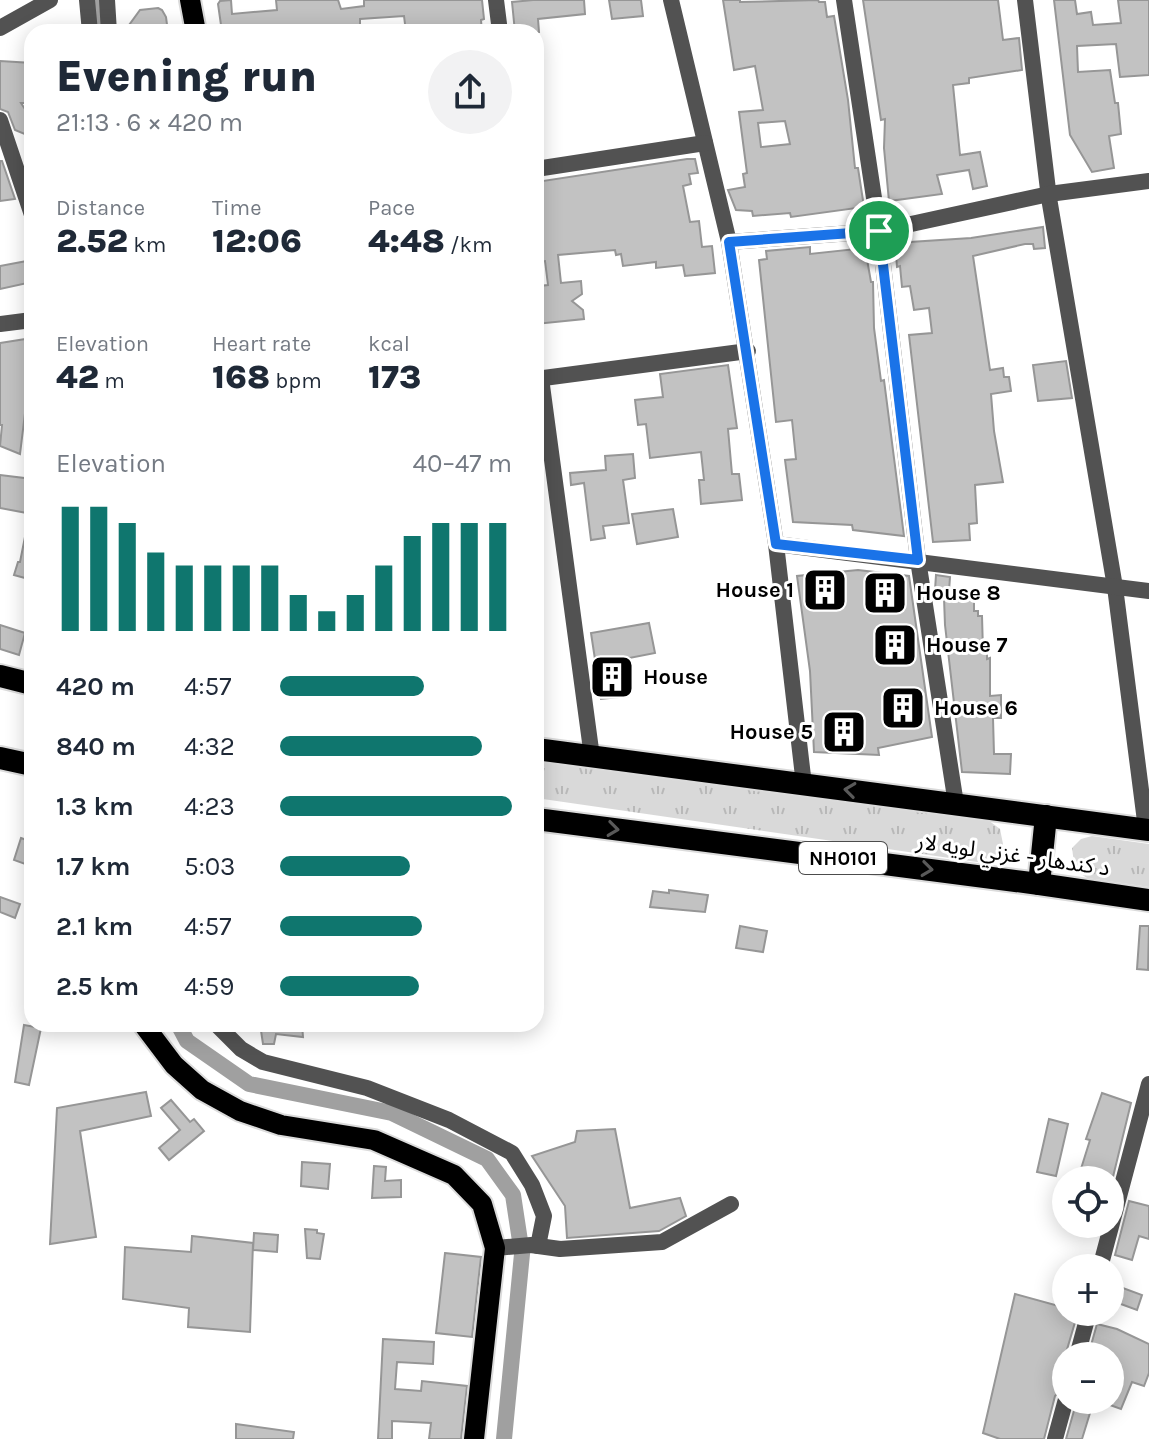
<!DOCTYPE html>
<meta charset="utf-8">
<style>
body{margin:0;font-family:Karla,"Noto Sans Arabic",sans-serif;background:#f2f2f3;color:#1f2937;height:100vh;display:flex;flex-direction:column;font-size:30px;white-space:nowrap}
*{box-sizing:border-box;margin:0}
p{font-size:26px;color:#747a83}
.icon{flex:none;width:44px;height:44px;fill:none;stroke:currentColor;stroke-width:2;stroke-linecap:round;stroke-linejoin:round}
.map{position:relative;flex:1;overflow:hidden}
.drawer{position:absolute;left:24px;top:24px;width:520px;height:1008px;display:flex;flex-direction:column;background:#fff;border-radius:24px;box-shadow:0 4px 20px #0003}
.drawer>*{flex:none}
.fabs{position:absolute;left:1052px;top:1166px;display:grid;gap:16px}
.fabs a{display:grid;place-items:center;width:72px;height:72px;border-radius:50%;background:#fff;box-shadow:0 4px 20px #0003;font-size:40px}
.pin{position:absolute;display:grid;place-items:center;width:68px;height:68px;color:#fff;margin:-34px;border:4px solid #fff;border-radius:50%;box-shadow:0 2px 8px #0007}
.round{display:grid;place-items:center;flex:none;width:84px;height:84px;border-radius:42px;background:#f2f2f3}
.overview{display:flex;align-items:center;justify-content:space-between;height:136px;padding:0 32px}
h1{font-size:44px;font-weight:800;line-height:60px}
.figures{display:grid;grid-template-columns:repeat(3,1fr);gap:12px;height:136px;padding:8px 32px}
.figures div{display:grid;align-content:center}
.figures b{font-size:34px;font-weight:800}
.figures small{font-size:22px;font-weight:400}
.figures p{font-size:22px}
.chart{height:224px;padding:16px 32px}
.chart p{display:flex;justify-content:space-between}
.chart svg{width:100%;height:144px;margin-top:8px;stroke:#0f766e;stroke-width:6}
ul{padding:0 32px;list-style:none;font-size:26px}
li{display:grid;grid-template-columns:128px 96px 1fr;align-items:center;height:60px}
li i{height:20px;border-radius:10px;background:#0f766e}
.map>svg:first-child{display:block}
.park{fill:url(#park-tufts)}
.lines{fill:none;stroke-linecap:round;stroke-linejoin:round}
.canal{stroke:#a0a0a0;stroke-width:16}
.building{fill:#c2c2c2;stroke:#969696;stroke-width:2;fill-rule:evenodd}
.major-casing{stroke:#dbdbdb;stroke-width:24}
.highway-casing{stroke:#dbdbdb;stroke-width:26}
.minor{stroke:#525252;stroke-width:16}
.major{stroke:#000;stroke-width:20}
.highway{stroke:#000;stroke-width:22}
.oneway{stroke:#595959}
.route-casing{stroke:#fff;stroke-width:16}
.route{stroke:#1a73e8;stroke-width:10}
.labels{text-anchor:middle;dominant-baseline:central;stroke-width:6;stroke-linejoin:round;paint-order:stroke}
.shield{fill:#fff;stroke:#4c4c4c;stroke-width:2}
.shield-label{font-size:20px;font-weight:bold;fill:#000}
.poi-label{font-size:22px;font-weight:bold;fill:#000;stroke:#fff;text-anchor:start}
.street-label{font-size:22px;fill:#000;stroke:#fff}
</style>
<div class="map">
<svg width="1149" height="1439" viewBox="0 0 1149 1439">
<defs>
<pattern id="park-tufts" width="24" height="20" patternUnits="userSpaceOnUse" patternTransform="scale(2)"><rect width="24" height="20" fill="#d9d9d9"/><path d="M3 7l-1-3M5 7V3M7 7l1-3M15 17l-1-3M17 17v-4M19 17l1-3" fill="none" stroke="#b8b8b8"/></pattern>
</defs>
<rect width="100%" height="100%" fill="#fff"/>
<g class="park">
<polygon points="536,760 984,817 1000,829 1003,844 999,857 984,863 536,798"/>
<polygon points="1092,836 1149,844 1149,887 1087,878 1075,870 1072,848 1081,839"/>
</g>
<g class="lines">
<g class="canal">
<polyline points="97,0 99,32"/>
<polyline points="178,1024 187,1041 249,1084 392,1113 487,1159 513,1195 522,1254 504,1439"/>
</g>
</g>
<g class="building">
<polygon points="231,0 232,14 277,10 276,0 338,0 341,9 364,6 364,0 482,0 484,19 481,20 482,32 406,32 404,16 360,19 360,32 222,32 218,4 220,1"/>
<polygon points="533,0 584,0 585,14 538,19 539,32 515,32 512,2"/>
<polygon points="609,0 641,0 643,16 612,19"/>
<path d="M723 0H740V2L818 0 819 2H825L827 17 834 16 848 100 855 168H858L864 207 791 217 790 213 753 216 752 211 736 210 728 190 745 187 743 174 747 173 739 112 763 110 755 66 734 70ZM785 121 790 144 761 147 758 123Z"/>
<polygon points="863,0 998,0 1003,40 1019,38 1022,70 969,78 969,83 953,85 960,155 980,152 987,186 973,189 969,170 937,175 942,194 889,201 884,148 885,119 881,120"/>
<polygon points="1054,0 1075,0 1077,14 1091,12 1093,25 1121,23 1118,0 1149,0 1149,75 1120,77 1116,44 1077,46 1078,72 1110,70 1115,103 1118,103 1121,134 1109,136 1114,168 1092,172 1070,135"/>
<polygon points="158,8 162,10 166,17 168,32 124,32 140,10"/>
<polygon points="0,61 32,63 32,103 21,103 32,120 32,137 15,130 8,112 0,109"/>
<polygon points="687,159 695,159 698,173 689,174 691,184 683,186 690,222 699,221 702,247 712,246 715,273 685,276 683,265 656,268 656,262 623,266 621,254 616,255 615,250 558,255 561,283 581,281 582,294 572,301 583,310 584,319 536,324 536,307 541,306 539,286 548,285 545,261 536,262 536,182"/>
<polygon points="0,161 2,161 15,199 0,201"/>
<polygon points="1043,227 1045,248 1034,249 1033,244 1025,244 973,256 990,370 1003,368 1004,377 1009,377 1011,391 991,394 994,431 1003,482 975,485 977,523 969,524 970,540 933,542 909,335 932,333 929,308 914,310 910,286 902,287 900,266 897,267 895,243 971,238"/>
<polygon points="810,247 810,254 865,248 871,282 873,282 874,328 881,381 884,380 904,536 853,530 852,525 793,522 785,460 796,459 792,420 776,422 759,260 767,259 766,251"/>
<polygon points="32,260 32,282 0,289 0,266"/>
<polygon points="32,338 32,387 27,397 20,454 0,446 2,425 0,425 0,343"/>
<polygon points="1066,361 1072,398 1038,401 1033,365"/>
<polygon points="728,365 737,428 728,429 732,474 739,474 742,500 701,504 699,480 704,480 701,452 650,458 646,424 638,425 635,400 663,397 660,374"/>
<polygon points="633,454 635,478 623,480 629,523 603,526 605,538 591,540 584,483 571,485 570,473 606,470 605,456"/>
<polygon points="0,475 32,479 32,514 0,508"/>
<polygon points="673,509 678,537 637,544 632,514"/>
<polygon points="26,532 32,533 32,580 14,575 18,562 20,562"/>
<polygon points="858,570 909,576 932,737 878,748 879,755 814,752 810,671 797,576"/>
<polygon points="936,575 950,577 949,591 935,590"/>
<polygon points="944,598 974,599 974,611 978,611 978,616 982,616 983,651 987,651 987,659 990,658 990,696 1001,695 1001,718 993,718 994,754 1011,754 1010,774 962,772 945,625"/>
<polygon points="649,623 655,653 624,659 628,696 601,699 591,633"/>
<polygon points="0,625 25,633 19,655 0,649"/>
<polygon points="21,838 32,842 32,855 28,865 14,860"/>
<polygon points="669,890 708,895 705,912 650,907 653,891 669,893"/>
<polygon points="0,897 20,904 15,918 0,912"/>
<polygon points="740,926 767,931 763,952 736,948"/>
<polygon points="1140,926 1149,926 1148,970 1137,969"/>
<polygon points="260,1024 302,1024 303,1037 276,1034 274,1044 263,1044"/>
<polygon points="24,1025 41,1028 29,1085 15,1082"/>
<polygon points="146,1092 151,1116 80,1131 96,1237 50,1244 57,1108"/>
<polygon points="1102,1093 1131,1103 1112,1181 1080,1172 1090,1140 1086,1139"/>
<polygon points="171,1100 190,1122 194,1119 204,1131 169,1160 159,1148 180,1130 161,1108"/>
<polygon points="1049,1119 1068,1124 1056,1176 1037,1172"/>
<polygon points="615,1129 630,1208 680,1198 686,1216 659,1231 567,1238 565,1206 532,1156 575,1142 577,1131"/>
<polygon points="302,1162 330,1164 328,1189 301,1186"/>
<polygon points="374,1166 386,1167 385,1181 401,1180 401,1197 372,1198"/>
<polygon points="1129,1201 1149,1206 1149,1239 1139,1236 1132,1260 1115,1255"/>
<polygon points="305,1229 317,1230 317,1233 324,1234 320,1259 307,1258"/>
<polygon points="254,1233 278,1235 277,1252 253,1250"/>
<polygon points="192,1236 253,1243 250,1332 188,1327 189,1308 123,1299 125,1247 191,1252"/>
<polygon points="445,1253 481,1257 472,1337 436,1333"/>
<polygon points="1112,1284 1142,1295 1137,1310 1110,1300"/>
<polygon points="1015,1294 1066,1308 1066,1312 1078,1312 1066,1353 1066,1381 1064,1388 1055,1396 1044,1439 1000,1439 983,1433"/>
<polygon points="1097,1324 1117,1329 1149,1344 1149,1373 1144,1386 1132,1382 1121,1409 1110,1405 1110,1356 1088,1356"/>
<polygon points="383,1339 434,1342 433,1364 397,1362 395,1389 421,1391 422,1381 467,1386 461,1439 429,1439 431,1423 392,1421 392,1439 378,1439"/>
<polygon points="1077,1400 1094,1400 1082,1439 1066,1439"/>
<polygon points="236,1424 294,1432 293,1439 236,1439"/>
</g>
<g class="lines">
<g class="major-casing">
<g id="major">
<polyline points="190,0 196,32"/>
<polyline points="143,1024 174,1065 202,1090 240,1111 281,1125 374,1140 454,1175 482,1204 495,1248 474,1439"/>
</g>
</g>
<g class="highway-casing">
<g id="highway">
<polyline points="0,676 32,684"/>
<polyline points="536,749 1149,830"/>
<polyline points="0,758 32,765"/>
<polyline points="536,819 1039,884 1149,900"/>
<polyline points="1039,884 1046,816"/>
</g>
</g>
<g class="minor">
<polyline points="87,0 90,32"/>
<polyline points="107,0 109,32"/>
<polyline points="496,0 500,32"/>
<polyline points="671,0 729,242 776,544 804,785"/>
<polyline points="844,0 879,231 918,560 956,804"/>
<polyline points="1025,0 1049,198 1115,587 1146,829"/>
<polyline points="0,28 50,0"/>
<polyline points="0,120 32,215"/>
<polyline points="536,169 705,143"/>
<polyline points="729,242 879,231 1049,194 1149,181"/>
<polyline points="0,324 32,320"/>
<polyline points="541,378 592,757"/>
<polyline points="536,379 748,351"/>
<polyline points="776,544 1149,591"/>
<polyline points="216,1024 241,1049 263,1062 367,1088 449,1120 512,1153 532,1185 544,1216 538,1246"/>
<polyline points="495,1248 531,1245 560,1249 662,1242 731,1204"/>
<polyline points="1100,1268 1149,1084"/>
<polyline points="1077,1356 1089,1312"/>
<polyline points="1055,1439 1066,1399"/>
</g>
<use href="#major" class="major"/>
<use href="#highway" class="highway"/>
</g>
<defs><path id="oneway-chevron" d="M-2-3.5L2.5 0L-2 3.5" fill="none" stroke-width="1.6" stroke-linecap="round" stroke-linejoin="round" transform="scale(2)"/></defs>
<g class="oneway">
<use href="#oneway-chevron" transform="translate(850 790) rotate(-173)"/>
<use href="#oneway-chevron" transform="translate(613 829) rotate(7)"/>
<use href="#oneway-chevron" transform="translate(927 869) rotate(7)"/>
</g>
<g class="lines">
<g class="route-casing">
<polygon id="route" points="879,231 918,560 776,544 729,242"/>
</g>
<use href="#route" class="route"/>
</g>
<defs>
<g id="building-square" transform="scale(2.3)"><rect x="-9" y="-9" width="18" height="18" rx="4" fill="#000" stroke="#fff"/><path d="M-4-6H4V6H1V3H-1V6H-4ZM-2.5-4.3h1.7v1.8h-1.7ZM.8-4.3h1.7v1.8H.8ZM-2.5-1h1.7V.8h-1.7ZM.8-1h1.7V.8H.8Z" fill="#fff"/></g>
</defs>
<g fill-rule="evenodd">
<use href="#building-square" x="825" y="590"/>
<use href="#building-square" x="885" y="593"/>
<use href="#building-square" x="895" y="645"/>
<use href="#building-square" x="612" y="677"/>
<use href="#building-square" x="903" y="708"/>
<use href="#building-square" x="844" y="732"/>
</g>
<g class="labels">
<rect class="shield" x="799" y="842" width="88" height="32" rx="6"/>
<g class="shield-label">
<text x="843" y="858">NH0101</text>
</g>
<g class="poi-label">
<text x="794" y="590" text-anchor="end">House 1</text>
<text x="916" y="593">House 8</text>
<text x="926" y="645">House 7</text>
<text x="643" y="677">House</text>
<text x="934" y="708">House 6</text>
<text x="813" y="732" text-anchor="end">House 5</text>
</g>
<g class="street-label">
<text transform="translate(1013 855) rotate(8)">د کندهار - غزني لويه لار</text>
</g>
</g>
</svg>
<div class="fabs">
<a><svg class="icon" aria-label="locate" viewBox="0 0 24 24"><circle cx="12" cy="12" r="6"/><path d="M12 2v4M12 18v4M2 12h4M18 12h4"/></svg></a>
<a>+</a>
<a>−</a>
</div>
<div class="pin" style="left:879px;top:231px;background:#1e9e55"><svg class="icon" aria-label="arrive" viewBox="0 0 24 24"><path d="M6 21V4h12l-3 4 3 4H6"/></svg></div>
<section class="drawer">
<div class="overview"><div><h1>Evening run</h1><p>21:13 · 6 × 420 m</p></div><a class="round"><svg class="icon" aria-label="share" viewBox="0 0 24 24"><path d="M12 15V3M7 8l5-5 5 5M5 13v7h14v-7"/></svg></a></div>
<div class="figures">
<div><p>Distance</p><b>2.52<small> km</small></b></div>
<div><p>Time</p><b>12:06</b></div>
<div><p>Pace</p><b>4:48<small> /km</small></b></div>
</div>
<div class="figures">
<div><p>Elevation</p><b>42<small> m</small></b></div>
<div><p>Heart rate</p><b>168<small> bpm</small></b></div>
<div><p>kcal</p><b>173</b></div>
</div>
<div class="chart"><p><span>Elevation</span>40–47 m</p>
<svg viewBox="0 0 160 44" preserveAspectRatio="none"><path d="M5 44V6M15 44V6M25 44V11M35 44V20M45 44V24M55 44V24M65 44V24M75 44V24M85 44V33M95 44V38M105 44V33M115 44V24M125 44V15M135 44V11M145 44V11M155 44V11"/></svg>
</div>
<ul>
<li><b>420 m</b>4:57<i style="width:62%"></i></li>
<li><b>840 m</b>4:32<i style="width:87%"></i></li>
<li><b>1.3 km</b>4:23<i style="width:100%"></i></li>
<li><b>1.7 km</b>5:03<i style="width:56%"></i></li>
<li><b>2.1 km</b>4:57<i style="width:61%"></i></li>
<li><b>2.5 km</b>4:59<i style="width:60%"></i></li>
</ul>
</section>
</div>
